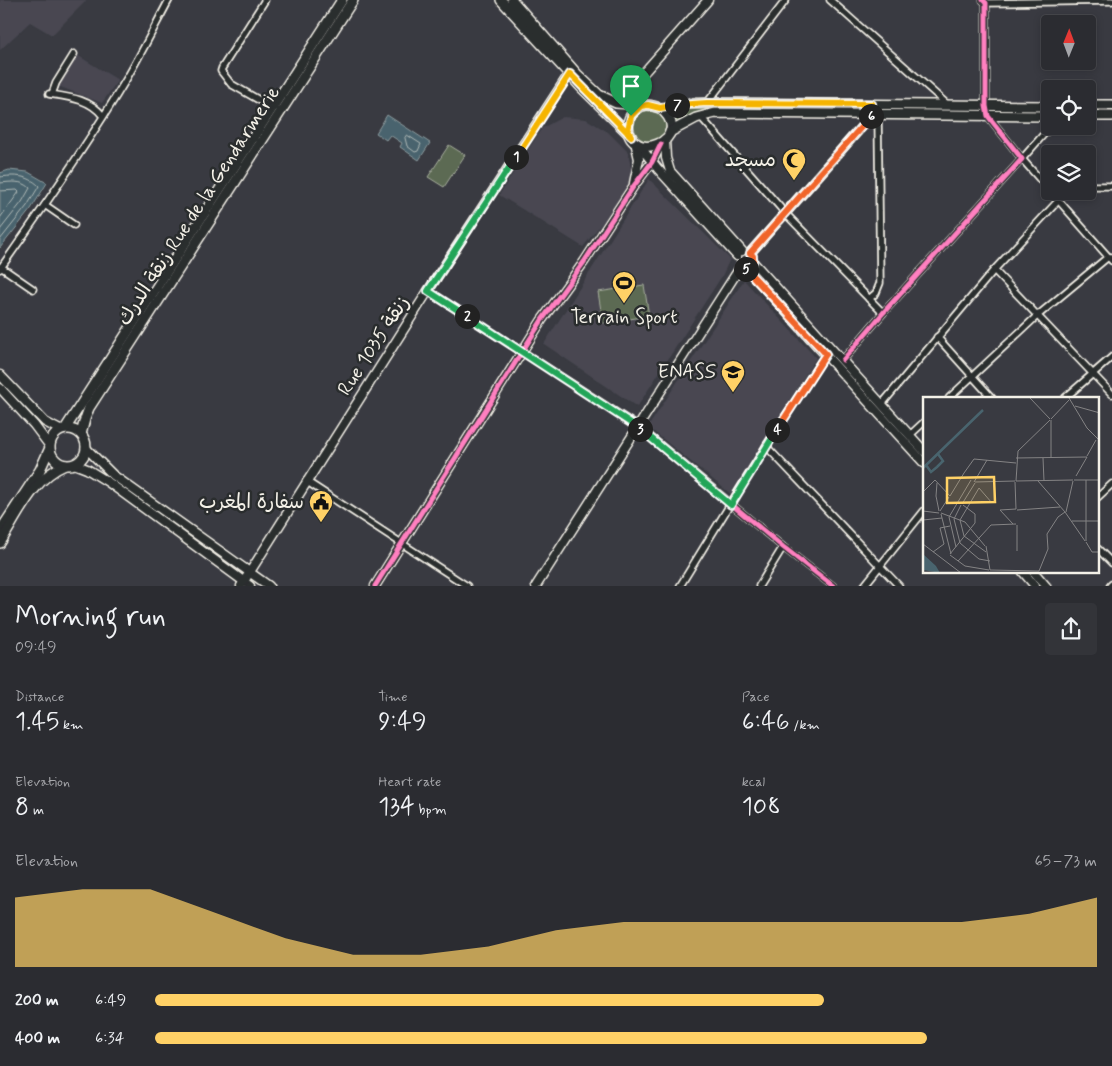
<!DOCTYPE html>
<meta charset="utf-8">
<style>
body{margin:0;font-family:Mynerve,"Playpen Sans Arabic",sans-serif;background:#333439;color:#f1f3f6;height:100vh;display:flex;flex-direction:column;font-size:19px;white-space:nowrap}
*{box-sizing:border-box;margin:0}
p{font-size:16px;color:#a6a7ab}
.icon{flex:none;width:28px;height:28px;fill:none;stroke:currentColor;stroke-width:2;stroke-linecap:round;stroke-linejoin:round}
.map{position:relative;height:586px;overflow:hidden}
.drawer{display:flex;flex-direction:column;background:#2b2c31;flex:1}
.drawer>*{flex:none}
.needle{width:32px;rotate:1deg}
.tools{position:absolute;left:1041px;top:15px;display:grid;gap:10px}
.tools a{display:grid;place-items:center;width:55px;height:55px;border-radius:5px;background:#2b2c31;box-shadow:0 2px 8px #0003,0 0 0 1px #47484d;font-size:25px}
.pin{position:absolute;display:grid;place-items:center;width:42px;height:42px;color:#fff;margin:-51px -21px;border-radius:50% 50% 50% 0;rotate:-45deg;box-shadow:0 0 5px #0007}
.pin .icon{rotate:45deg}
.km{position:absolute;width:25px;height:25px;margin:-12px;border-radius:50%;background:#222;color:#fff;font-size:14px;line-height:25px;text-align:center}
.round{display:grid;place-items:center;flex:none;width:52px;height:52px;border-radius:5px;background:#333439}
.summary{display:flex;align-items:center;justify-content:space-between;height:85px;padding:0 15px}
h1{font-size:28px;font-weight:600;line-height:38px}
.figures{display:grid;grid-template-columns:repeat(3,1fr);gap:8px;height:85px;padding:5px 15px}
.figures div{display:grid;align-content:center}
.figures b{font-size:25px;font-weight:600}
.figures small{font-size:14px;font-weight:400}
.figures p{font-size:14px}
.chart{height:140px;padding:10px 15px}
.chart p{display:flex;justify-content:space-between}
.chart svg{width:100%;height:90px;margin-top:5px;fill:#ffd166;opacity:.7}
ul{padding:0 15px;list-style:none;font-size:16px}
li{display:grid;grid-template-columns:80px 60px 1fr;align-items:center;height:38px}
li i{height:12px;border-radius:6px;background:#ffd166}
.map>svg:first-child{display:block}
.built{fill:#484751}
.green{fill:#5b6b53;stroke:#a8ae9e}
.water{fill:#49646e;stroke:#8d9c9f}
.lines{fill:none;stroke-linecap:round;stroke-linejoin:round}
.shore{stroke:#b0b9b7;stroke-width:1}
.street-casing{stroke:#f4f1e8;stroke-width:9}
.secondary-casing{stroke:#f4f1e8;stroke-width:11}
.primary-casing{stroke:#f4f1e8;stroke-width:12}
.street{stroke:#2a2d2e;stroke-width:5.5}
.secondary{stroke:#2a2d2e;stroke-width:8}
.primary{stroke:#2a2d2e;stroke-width:9}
.cycleway-casing{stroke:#2a2d2e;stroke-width:8}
.cycleway{stroke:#ff80c0;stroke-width:5}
.split-1-casing{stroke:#fff;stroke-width:10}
.split-2-casing{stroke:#fff;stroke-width:10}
.split-3-casing{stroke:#fff;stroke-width:10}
.split-4-casing{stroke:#fff;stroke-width:10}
.split-5-casing{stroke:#fff;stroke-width:10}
.split-6-casing{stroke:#fff;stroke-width:10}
.split-7-casing{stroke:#fff;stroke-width:10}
.split-8-casing{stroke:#fff;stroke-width:10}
.split-1{stroke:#f5b400;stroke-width:6}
.split-2{stroke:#22a559;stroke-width:6}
.split-3{stroke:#22a559;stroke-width:6}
.split-4{stroke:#22a559;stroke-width:6}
.split-5{stroke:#f0652b;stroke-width:6}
.split-6{stroke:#f0652b;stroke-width:6}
.split-7{stroke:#f5b400;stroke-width:6}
.split-8{stroke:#f5b400;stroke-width:6}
.labels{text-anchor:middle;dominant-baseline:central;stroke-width:5;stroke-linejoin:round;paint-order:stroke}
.poi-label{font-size:20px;fill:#f4f1e8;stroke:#2a2d2e;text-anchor:end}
.street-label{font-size:20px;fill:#f4f1e8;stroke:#2a2d2e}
.inset-river{fill:none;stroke:#49646e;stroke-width:2.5}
.inset-road{fill:none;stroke:#848384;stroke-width:1}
.view{fill:#ffd166;fill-opacity:0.15;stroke:#ffd166;stroke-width:2.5}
.inset-edge{fill:none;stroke:#f4f1e8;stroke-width:2.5}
</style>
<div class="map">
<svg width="1112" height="586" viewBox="0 0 1112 586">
<rect width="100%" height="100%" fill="#393a41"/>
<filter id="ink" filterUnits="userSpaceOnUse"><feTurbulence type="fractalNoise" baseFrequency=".02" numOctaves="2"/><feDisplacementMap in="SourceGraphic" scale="10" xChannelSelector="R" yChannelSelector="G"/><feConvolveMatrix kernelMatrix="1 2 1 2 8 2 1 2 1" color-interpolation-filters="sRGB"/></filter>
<g filter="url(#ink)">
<g class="built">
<polygon points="0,0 87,0 52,35 30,22 0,50"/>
<polygon points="77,55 118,80 102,103 58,86"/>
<polygon points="563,117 586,119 608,132 628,152 631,168 631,181 626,193 583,247 499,195 542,128"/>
<polygon points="649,179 730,259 722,276 637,407 544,344"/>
<polygon points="744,280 816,358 732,495 648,427"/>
</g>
<g class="green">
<polygon points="667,108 857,108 857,110 705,110 674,126 673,115"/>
<circle cx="650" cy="126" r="16"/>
<polygon points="449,145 465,155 444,187 428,177"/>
<polygon points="644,285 649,316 603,323 598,292"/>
</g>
<g class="water">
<polygon points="387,115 430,143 419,160 400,147 402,143 390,135 386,140 376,133"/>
<polygon points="9,170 28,172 47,183 31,209 0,248 0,173"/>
</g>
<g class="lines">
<g class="shore">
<polygon points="407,135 421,144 418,151 415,152 407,146 405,138"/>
<path d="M0 177C14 175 28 175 39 186L27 206 0 240"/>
<path d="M0 183C11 182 22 180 30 188L22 202 0 230"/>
<polyline points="0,191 17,190 19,192 0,218"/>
</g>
<g class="street-casing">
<g id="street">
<polyline points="265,0 222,68 221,71 231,84 273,108"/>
<polyline points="830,0 948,105"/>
<polyline points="986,3 1112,1"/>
<path d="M49 94C69 97 90 99 103 116"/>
<polyline points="52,94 56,83 74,54"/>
<polyline points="707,103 786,0"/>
<polyline points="700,116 785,213 883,313"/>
<polyline points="1051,126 1022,159 1112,261"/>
<polyline points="1088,186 1112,186"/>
<polyline points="45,205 74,225"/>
<polyline points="1,267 33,289"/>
<path d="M0 269C44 207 88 144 127 78 142 52 155 26 169 0"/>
<polyline points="994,270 1112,394"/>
<polyline points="428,291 637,426 783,547 833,586"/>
<polyline points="869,299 876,293 880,283 878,115"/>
<polyline points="937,337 992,398"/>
<polyline points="843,360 883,313 1022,159 988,116 986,106 986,3 983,0"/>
<polyline points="949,398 1037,316 1108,257 1112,257"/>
<polyline points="1065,398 1112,357"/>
<polyline points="882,404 994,270 1058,201"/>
<polyline points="910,435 924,422"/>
<polyline points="766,446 899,586"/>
<polyline points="306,481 467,586"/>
<polyline points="1098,497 1112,484"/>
<polyline points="1098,549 1112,563"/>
<polyline points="680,586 766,446 826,354"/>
<polyline points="759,586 783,547"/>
<polyline points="864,586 924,511"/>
<polyline points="1110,586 1112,584"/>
</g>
</g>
<g class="secondary-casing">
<g id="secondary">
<polyline points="634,104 635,86 640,77 708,0"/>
<polyline points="665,139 666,158 670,171 742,251"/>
<polyline points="637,143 658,169 737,256"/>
<polyline points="634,183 639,159 636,146"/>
<polyline points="750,253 872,115 872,110"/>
<polyline points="753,262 924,451"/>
<polyline points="744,267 750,272 924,463"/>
<polyline points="0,375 45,422 60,430"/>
<polyline points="0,388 34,425 49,445"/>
<polyline points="86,448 113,475 269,586"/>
<polyline points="74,464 87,469 108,482 250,586"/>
<polyline points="1023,572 1035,586"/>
<polyline points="1034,572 1046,586"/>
<polyline points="241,586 428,291 569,74"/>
<polyline points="375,586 542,320 584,262 633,187 652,162 661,144"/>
<polyline points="536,586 741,266"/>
</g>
</g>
<g class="primary-casing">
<g id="primary">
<polyline points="501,0 581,87 631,136"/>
<polyline points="512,0 577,74 599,95 616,103 643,105"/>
<polyline points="1088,105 1112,105"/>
<path d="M660 108C699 140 625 167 628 124 629 116 634 109 642 106 649 103 654 107 661 108 665 108 671 106 676 105 686 103 697 104 707 103L1050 106"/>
<polyline points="1088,116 1112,116"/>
<polyline points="670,132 696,118 715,113 1050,116"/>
<circle cx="68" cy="447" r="18"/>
<polyline points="65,429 342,0"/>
<polyline points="81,434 85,419 89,408 353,0"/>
<polyline points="0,531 40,470 49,450"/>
<path d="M0 543C18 515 33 478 65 465"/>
</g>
</g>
<use href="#street" class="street"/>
<use href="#secondary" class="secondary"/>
<use href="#primary" class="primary"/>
<g class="cycleway-casing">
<g id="cycleway">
<polyline points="428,291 637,426 783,547 833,586"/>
<polyline points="843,360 883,313 1022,159 988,116 986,106 986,3 983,0"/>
<polyline points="375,586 542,320 584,262 633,187 652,162 661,144"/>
</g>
</g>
<use href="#cycleway" class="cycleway"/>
</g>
</g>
<g class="lines" filter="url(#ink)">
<g class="split-1-casing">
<polyline id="split-1" points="516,157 570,74 631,136 628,130 631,116"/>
</g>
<g class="split-2-casing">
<polyline id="split-2" points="467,316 428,291 516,157"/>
</g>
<g class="split-3-casing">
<polyline id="split-3" points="467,316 640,429"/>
</g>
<g class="split-4-casing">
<polyline id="split-4" points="640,429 731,505 777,430"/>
</g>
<g class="split-5-casing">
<polyline id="split-5" points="746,269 826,354 777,430"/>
</g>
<g class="split-6-casing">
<polyline id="split-6" points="746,269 744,267 748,267 753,262 753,256 750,253 871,116"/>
</g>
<g class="split-7-casing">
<polyline id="split-7" points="677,105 707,103 872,104 871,116"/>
</g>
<g class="split-8-casing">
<polyline id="split-8" points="631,116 641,106 648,105 660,108 677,105"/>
</g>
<use href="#split-1" class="split-1"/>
<use href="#split-2" class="split-2"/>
<use href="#split-3" class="split-3"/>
<use href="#split-4" class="split-4"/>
<use href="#split-5" class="split-5"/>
<use href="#split-6" class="split-6"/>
<use href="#split-7" class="split-7"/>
<use href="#split-8" class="split-8"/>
</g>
<defs>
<g id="mosque-pin" transform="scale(1.25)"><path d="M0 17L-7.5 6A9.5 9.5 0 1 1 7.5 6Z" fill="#ffd166" stroke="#2a2d2e"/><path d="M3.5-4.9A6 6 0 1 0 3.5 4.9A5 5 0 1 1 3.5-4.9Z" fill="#111"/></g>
<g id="stadium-pin" transform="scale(1.25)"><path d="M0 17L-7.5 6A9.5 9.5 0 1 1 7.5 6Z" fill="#ffd166" stroke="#2a2d2e"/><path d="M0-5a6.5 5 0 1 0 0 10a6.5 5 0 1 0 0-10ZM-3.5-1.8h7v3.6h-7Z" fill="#111"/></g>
<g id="university-pin" transform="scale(1.25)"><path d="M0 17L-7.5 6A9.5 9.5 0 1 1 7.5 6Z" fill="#ffd166" stroke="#2a2d2e"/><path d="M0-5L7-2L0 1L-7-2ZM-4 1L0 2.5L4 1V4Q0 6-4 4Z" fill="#111"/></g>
<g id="civic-pin" transform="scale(1.25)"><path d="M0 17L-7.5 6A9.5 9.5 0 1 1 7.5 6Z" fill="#ffd166" stroke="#2a2d2e"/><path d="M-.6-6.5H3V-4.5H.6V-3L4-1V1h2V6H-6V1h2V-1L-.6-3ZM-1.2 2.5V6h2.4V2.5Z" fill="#111"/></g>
</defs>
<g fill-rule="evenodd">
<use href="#mosque-pin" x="794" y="160"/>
<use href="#stadium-pin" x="624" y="283"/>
<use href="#university-pin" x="733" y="372"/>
<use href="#civic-pin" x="321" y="502"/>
</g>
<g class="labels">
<g class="poi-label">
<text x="776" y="160">مسجد</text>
<text x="624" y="317" text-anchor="middle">Terrain Sport</text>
<text x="716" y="372">ENASS</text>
<text x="304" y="502">سفارة المغرب</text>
</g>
<g class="street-label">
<text transform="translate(199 206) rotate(-57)">زنقة الدرك Rue de la Gendarmerie</text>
<text transform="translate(374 346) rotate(-57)">Rue 1035 زنقة</text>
</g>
</g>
<g transform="translate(923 397)">
<rect width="176" height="176" fill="#393a41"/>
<path d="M0 157 13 169 17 176 0 173Z" fill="#49646e"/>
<path class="inset-river" d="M3 68 8 75 14 70 20 64 15 57M0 71 60 13"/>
<path class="inset-road" d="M107 1 127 22M146 1 164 31 177 44M152 9 177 16M128 22 146 3M128 23V61M164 59 173 43M93 61 164 60M120 61 121 84M41 76 51 62 93 66M153 79 164 60M151 83H177M163 83V144M93 84 95 54 127 23M93 84 150 83M115 84 142 115M51 85 64 63M52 85 92 84M92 85 93 112M14 86 13 99 16 114M56 91 37 123 41 139 63 155M56 91 69 106M0 95 12 83 27 99M27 99 41 76M39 107 52 86M38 108 31 122 37 146 56 162 67 164M77 113 93 112M77 113 90 127M94 113 137 110M0 114 16 116M17 114 26 100M142 115 162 144M143 115 150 84M18 116 42 125 62 149M18 117 28 157M0 123 19 121M149 124H177M94 128V154M163 145 169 155H177M0 147 38 176M63 149 67 173M33 150 26 120 48 83M10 155 21 147 17 131 27 129M27 157 52 126V117L40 108M27 158 42 169 66 173M35 164 68 128 93 127M67 173 116 174M116 174 125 152 124 137 135 120 142 115"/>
<path class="view" d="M71 80 72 105 24 106V81Z"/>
<rect width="176" height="176" class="inset-edge"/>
</g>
</svg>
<div class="tools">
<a><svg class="needle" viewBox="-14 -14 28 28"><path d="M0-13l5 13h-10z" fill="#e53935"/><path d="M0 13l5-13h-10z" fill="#a6a7ab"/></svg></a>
<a><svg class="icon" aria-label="locate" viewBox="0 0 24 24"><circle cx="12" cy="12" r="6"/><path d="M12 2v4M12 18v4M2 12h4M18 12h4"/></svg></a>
<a><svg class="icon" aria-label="layers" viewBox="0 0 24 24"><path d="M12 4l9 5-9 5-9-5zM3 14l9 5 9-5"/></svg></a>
</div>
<div class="pin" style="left:631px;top:116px;background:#1e9e55"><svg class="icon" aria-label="arrive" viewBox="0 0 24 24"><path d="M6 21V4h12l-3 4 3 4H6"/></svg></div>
<b class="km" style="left:516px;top:157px">1</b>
<b class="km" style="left:467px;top:316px">2</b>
<b class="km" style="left:640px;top:429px">3</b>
<b class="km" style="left:777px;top:430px">4</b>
<b class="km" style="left:746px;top:269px">5</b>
<b class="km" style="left:871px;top:116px">6</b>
<b class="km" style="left:677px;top:105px">7</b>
</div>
<section class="drawer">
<div class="summary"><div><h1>Morning run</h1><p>09:49</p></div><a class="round"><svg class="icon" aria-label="share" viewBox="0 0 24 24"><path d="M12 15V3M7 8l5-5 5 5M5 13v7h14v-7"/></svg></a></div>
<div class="figures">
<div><p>Distance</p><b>1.45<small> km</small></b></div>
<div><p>Time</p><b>9:49</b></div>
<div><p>Pace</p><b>6:46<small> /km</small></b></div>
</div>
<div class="figures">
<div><p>Elevation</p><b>8<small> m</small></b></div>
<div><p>Heart rate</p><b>134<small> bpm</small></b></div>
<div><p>kcal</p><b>108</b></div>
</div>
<div class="chart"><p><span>Elevation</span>65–73 m</p>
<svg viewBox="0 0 160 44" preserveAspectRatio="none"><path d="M0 44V10L10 6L20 6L30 18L40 30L50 38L60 38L70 34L80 26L90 22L100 22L110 22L120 22L130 22L140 22L150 18L160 10V44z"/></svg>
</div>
<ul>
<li><b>200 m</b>6:49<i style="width:71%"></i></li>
<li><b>400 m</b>6:34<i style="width:82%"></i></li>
</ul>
</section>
